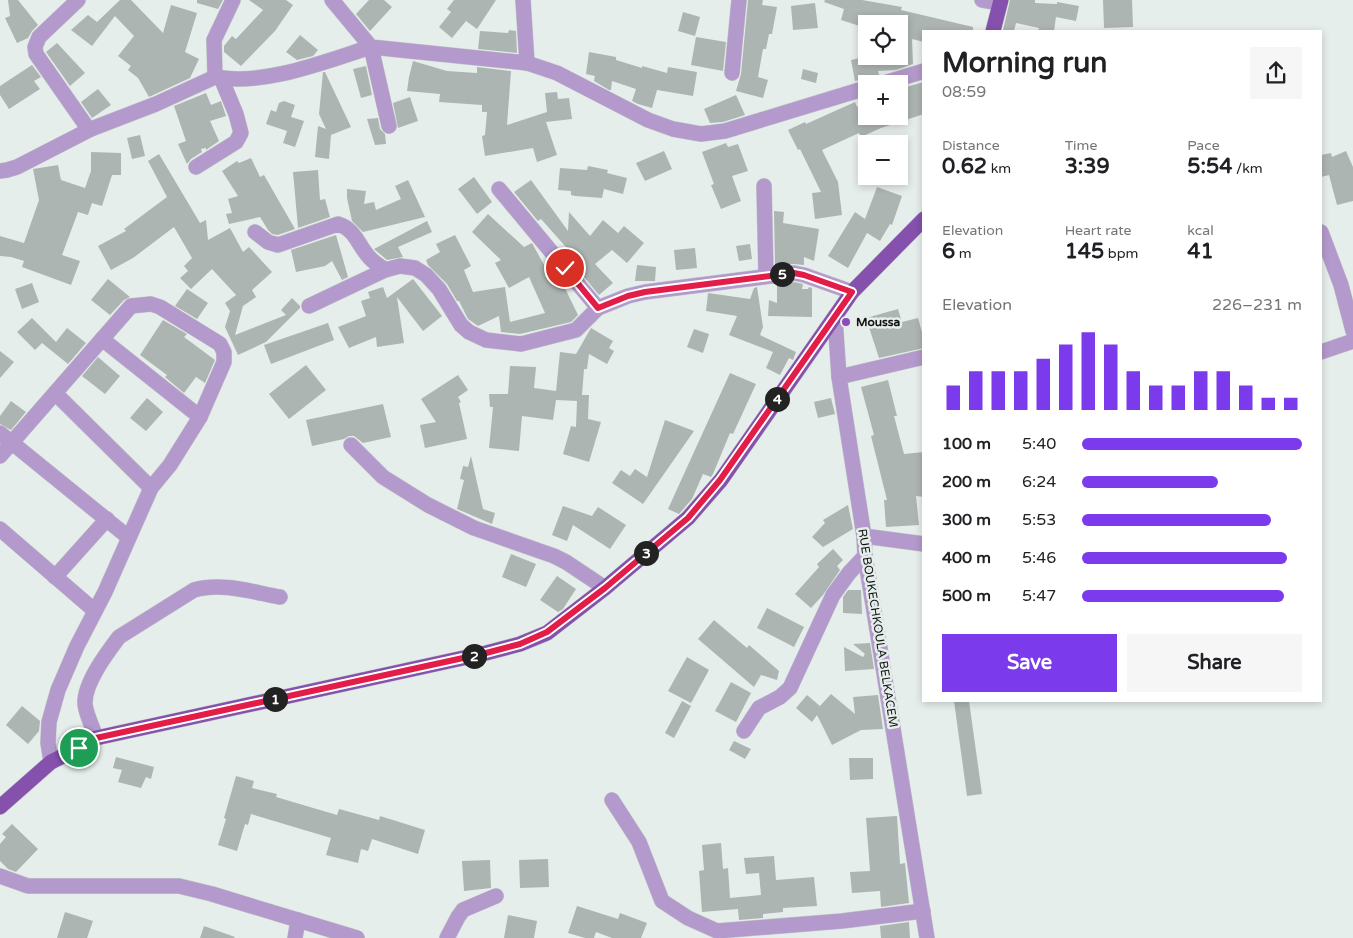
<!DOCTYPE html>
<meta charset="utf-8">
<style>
body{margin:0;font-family:"Varela Round",sans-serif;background:#f6f6f6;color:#202124;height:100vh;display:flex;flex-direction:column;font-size:19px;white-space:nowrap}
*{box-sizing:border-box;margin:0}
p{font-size:16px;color:#757577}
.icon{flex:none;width:28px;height:28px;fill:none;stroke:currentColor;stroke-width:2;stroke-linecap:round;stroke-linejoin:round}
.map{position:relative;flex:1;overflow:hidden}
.side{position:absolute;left:922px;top:30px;width:400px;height:672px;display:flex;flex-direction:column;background:#fff;border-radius:0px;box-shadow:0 2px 8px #0003}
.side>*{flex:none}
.tools{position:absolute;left:858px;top:15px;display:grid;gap:10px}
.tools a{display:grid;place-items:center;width:50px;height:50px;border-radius:0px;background:#fff;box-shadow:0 2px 8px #0003;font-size:25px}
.pin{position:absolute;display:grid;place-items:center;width:42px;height:42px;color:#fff;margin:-21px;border:2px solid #fff;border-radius:50%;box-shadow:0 1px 5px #0007}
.km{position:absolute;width:25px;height:25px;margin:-12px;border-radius:50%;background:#222;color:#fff;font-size:14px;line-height:25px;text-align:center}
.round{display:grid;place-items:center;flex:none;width:52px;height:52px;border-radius:0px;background:#f6f6f6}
.head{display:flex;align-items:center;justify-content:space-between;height:85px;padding:0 20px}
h1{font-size:28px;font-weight:800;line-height:38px}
.stats{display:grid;grid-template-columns:repeat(3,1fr);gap:8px;height:85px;padding:5px 20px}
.stats div{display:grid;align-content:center}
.stats b{font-size:21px;font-weight:800}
.stats small{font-size:14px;font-weight:400}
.stats p{font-size:14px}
.chart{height:140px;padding:10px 20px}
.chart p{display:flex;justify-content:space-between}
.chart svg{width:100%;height:90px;margin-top:5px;stroke:#7c3aed;stroke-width:6}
.button{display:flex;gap:10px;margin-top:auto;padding:10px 20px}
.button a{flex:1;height:58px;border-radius:0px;background:#7c3aed;color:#fff;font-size:20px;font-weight:800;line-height:58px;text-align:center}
.button a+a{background:#f6f6f6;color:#202124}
ul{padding:0 20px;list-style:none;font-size:16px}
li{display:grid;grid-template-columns:80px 60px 1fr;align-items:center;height:38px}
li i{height:12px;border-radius:6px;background:#7c3aed}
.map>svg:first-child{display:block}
.building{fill:#adb5b2}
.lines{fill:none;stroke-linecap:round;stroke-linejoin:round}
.minor-casing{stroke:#c4cbc8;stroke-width:16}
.major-casing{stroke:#c4cbc8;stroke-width:16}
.minor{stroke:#b49acc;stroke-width:15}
.major{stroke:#8551ac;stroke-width:15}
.route-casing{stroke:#fff;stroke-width:10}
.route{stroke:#e11d48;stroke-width:6}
.poi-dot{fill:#8d49bd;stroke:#e6eeeb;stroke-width:2}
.labels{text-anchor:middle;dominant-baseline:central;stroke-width:5;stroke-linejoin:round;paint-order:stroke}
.poi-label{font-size:12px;font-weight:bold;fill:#111413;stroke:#e6eeeb;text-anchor:start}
.street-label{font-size:12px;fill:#111413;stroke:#e6eeeb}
</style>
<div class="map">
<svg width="1353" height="938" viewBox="0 0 1353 938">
<rect width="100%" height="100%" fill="#e6eeeb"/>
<g class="building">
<polygon points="8,0 18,0 38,25 32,31 28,38 17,43 5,18 10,16"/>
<polygon points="120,0 131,0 163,33 171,5 197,13 185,52 199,59 190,78 149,97 138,78 128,70 131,66 118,56 134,36 115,16 92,46 71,30 88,15 97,22"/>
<polygon points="197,0 223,0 218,9 197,3"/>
<polygon points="249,0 286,0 293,5 275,31 241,66 224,52 224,46 232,36 236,39 263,10"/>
<polygon points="369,0 384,0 392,7 370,31 356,14"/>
<polygon points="454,0 496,0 477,29 466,21 452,38 439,27 451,12 447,9"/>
<polygon points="748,0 763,0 762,5 777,7 772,34 769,34 766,49 763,49 758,77 768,80 763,98 736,91 741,74"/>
<polygon points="825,0 862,0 902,7 901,10 973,27 973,31 924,31 924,42 912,39 913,64 896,70 878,71 879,75 873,80 864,79 855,81 851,60 869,56 899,56 899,24 866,24 866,28 841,20 844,9 824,2"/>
<polygon points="1010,0 1035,0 1035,3 1057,4 1057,2 1079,6 1076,21 1056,17 1054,31 1038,31 1039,28 1016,23 1014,31 1003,30"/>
<polygon points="1103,0 1132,0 1133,27 1104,28"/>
<polygon points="815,3 818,28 793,30 791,6"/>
<polygon points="683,12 700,17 695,36 678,31"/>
<polygon points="509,30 516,31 517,53 478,49 480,31 508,33"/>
<polygon points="300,35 318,50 313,56 297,60 286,52"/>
<polygon points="696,37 726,42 723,71 691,65"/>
<polygon points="57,43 85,73 70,86 46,52"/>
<polygon points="589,52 616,57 616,60 642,68 642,66 667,73 668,67 697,72 693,96 657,90 652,108 638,104 632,101 636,89 612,81 611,90 609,90 594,81 595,76 586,74"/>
<polygon points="413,61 447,71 477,73 477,67 511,71 507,125 547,112 545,93 557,92 558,99 569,98 572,119 546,122 557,155 537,162 533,148 485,156 482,136 485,135 487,112 482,112 482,105 439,102 440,94 407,91 409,77"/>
<polygon points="32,65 41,77 34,81 40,89 9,109 0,95 0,86"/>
<polygon points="366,66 372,95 361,98 353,69"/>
<polygon points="803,69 818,73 816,83 801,79"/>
<polygon points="323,72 325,72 351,127 331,135 329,159 315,157 318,126 326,129 319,114"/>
<polygon points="924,82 924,114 881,128 861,137 859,133 822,150 838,182 842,215 815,219 812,193 821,192 800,149 798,150 788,130 805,122 806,124 855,102 857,107 866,102 866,116 899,116 899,89"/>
<polygon points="98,89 111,105 92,118 81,102"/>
<polygon points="206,93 211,105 221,101 226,116 210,121 219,141 206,150 206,148 201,149 202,152 191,159 187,164 178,144 186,141 174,106"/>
<polygon points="736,95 745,115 723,122 710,123 704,109"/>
<polygon points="410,97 418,121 398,128 393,103"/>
<polygon points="284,101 295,105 291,117 304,121 295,147 283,143 287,131 266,124 271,110 276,112 279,103"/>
<polygon points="378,118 380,129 385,134 386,144 375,145 367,119"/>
<polygon points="140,135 145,156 132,159 127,138"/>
<polygon points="726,143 728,147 738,144 748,171 732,176 741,201 721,209 711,185 714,184 702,152"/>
<polygon points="664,151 672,169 645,181 636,163"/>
<polygon points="1346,151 1353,167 1353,201 1337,205 1329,175 1321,177 1321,155 1331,153 1332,157"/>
<polygon points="91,152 121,153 121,175 112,175 102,206 92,203 88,215 78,212 62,255 80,261 71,285 22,267 24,261 11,257 0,256 0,236 24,243 39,200 33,169 58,165 61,180 85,188 91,171"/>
<polygon points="159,154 200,223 206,220 208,240 230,228 243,252 249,247 272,272 252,290 256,297 243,306 235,335 286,315 281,310 292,298 300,306 300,308 266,342 238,355 225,327 230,311 225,303 236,295 212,269 191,289 180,278 188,271 184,266 192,258 174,227 133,258 111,270 98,246 126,231 124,229 167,197 148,161"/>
<polygon points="251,158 260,177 264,175 295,229 278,235 272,234 268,230 260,217 229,224 226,214 232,213 228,199 238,196 222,171 237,161 239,163"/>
<polygon points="588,166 608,170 607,173 627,178 623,194 604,189 602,198 575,196 571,195 571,191 558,190 560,168 587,170"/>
<polygon points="318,170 320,200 325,199 330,217 298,228 293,172"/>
<polygon points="474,177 492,202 477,214 458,189"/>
<polygon points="408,180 425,217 363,232 352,221 347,198 347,189 366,191 364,204 374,202 376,210 401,199 395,186"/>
<polygon points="531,180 568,231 569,212 590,236 603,220 618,233 624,226 644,243 627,263 612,250 595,264 613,283 599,295 570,260 574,256 541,219 538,221 514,192"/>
<polygon points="877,187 902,196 892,225 890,224 880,241 867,233 848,268 828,256 855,212 865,219"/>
<polygon points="774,211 784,212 783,223 819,229 814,261 804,257 804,265 793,264 775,266"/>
<polygon points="488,214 524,247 532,243 555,285 562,282 578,315 571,322 520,334 501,332 499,316 478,326 468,319 459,301 457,301 447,284 428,265 426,260 440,252 436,244 455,235 471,266 464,270 473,292 505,287 510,322 545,313 529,277 509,288 495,263 501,260 472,232"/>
<polygon points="427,221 432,232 398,247 403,257 387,260 374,249"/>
<polygon points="336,235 348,277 342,280 332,261 325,266 296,272 291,250"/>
<polygon points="750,244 752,259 739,261 736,246"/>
<polygon points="695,248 697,268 676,270 674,250"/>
<polygon points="637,265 656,267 655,281 635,281"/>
<polygon points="108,279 130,297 124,300 110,315 91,300"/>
<polygon points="413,279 442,316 423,331 397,297 404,343 377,347 376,337 349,348 338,327 366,316 361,301 370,298 368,292 383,287 387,298"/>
<polygon points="794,282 803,284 802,289 808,289 809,287 812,288 812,317 768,316 769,300 777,303 777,285"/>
<polygon points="32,283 39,302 22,309 15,289"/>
<polygon points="757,287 763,327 760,335 796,352 793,360 789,358 780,375 766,368 773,352 729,335 737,316 706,311 708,293 750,299 754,288"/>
<polygon points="187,289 208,303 197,319 175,306"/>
<polygon points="898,309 902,322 918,318 924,339 924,348 879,358 866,318"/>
<polygon points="32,318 56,342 67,328 86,343 68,364 42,343 35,350 17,332"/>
<polygon points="163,320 187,334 184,337 215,360 205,383 196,377 184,393 165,377 167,375 140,355"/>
<polygon points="328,323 334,340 271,364 264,345"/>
<polygon points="591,328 613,341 609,348 614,351 607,364 589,354 587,369 584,369 582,395 589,395 588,419 601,422 589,462 563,454 571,426 576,427 577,401 556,400 553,420 522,416 519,451 489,448 493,407 490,407 489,394 508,394 510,366 536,367 534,388 556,391 560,352 576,354"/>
<polygon points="694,329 709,334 703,353 687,347"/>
<polygon points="0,351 14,362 0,378"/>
<polygon points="98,357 120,376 105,394 82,376"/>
<polygon points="306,365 326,390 289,419 269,394"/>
<polygon points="730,373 756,384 733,434 730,433 713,474 711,477 703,474 692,499 679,514 668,509"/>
<polygon points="458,375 468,390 458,397 461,402 459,403 467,439 425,448 420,425 436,422 421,399"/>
<polygon points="888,380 897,416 894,416 904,454 924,452 924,497 916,496 919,525 886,527 884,500 887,500 871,436 874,435 861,387"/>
<polygon points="147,398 163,412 146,431 130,418"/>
<polygon points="831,398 835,414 818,418 814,402"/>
<polygon points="11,401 26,412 11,430 0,424 0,416"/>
<polygon points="383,404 391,437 363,443 354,436 349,436 344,439 312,446 306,420"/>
<polygon points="665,420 694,431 643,504 612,483 621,470 630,476 635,469 647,477"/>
<polygon points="471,456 483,509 495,513 492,524 457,509 464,480 460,479 463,466 468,467"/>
<polygon points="848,505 853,529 823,547 812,537 825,523 823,520"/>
<polygon points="563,506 592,516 598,507 626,525 610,549 573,525 567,541 552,535"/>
<polygon points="833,549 843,560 837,566 840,570 823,595 811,608 795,594 819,567 817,564"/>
<polygon points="511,554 536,564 526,587 502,577"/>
<polygon points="557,576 576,589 563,609 558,612 540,600"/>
<polygon points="848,590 861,590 862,614 843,613 843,597"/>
<polygon points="767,608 804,627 794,647 757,628"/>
<polygon points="714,620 747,648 749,645 779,671 777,680 761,675 754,687 698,639"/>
<polygon points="870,643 874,669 845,671 844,647 863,657 865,654 853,644"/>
<polygon points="687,657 709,670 691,703 668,691"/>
<polygon points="731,682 751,693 736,722 715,711"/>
<polygon points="831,694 855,714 853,697 878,695 883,729 861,730 832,745 817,715 812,722 796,708 807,695 820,706"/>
<polygon points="682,701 691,706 674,738 665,733"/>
<polygon points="954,701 969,701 982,794 967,796"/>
<polygon points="22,706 40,721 39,731 28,744 6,725"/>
<polygon points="734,741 751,749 745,759 729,750"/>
<polygon points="116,757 154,767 151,779 146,777 141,788 118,782 122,770 113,768"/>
<polygon points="849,758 873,758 873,779 850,780"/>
<polygon points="236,776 254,781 252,788 277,794 276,797 337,815 339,809 379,820 380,816 425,830 418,854 372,839 368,851 361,849 358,863 326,855 331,838 251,814 248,825 245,824 237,851 218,845 226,819 224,818"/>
<polygon points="897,816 900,864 905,863 909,903 881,907 880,891 852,893 850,872 870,871 866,818"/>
<polygon points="12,824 38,849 16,872 8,869 0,861 0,844 6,837 2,834"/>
<polygon points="721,843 723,869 728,868 730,898 761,895 759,873 746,874 744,858 774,856 776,880 814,877 817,906 783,908 783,912 763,914 763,918 739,920 738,909 702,912 699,871 704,870 702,845"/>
<polygon points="548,859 549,887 520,888 519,860"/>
<polygon points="490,860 491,888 464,891 462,861"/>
<polygon points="577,906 618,919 620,913 647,923 641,938 612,938 596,932 594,938 585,938 568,933"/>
<polygon points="65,912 93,921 87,938 57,938"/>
<polygon points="508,915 537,921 534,938 504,938"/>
<polygon points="909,922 910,938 881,938 880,926"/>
<polygon points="204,926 235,937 234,938 200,938"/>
</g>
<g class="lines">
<g class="minor-casing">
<g id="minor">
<polyline points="78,0 39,37 35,47 36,54 87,127 91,129"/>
<polyline points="332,0 371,47 527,63 557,73 648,120 673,129 701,134 725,131 866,88"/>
<polyline points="523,0 527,63"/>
<polyline points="982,0 1000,3"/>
<polyline points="732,73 739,0"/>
<path d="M215 77C265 86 323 62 371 47L389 126"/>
<polyline points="881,84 924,71"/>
<polyline points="196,167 236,142 241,133 236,114 221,78"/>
<polyline points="0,171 7,170 17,167 91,129 156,104 215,77 214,40 233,0"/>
<polyline points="764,186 766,276"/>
<polyline points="499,189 598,308 628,296 645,292 794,273 804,275 852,292"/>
<path d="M255 232 268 242 278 245 338 224C355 229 358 245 369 257 373 262 380 266 385 270L400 266 415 268 426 275 439 289 461 325 469 332 486 340 521 344 576 330 598 308"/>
<polyline points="1321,232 1341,285 1353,331"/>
<polyline points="309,306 385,270"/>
<polyline points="835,318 839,377 864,536 865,556 927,938"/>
<polyline points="102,339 200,417"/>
<polyline points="1321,352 1353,341"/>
<polyline points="839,377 924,357"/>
<polyline points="56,394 151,488"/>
<polyline points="0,433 128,537"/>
<polyline points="351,445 383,477 428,505 474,528 554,556 566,562 605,588"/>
<polyline points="0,456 131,306 151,304 160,307 220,344 224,352 224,362 200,417 170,465 151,488 105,592 77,646 58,690 49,722 48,743 51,762"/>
<polyline points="0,529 95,611"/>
<polyline points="864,536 924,544"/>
<polyline points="55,577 107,519"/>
<polyline points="744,731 759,708 780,697 790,688 833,595 849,573 865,556"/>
<path d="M96 738C93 727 86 715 85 704 84 683 107 653 119 637L194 590C222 582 252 592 280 597"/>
<polyline points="612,800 639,842 662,901 688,918 717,931 842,921 923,911"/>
<polyline points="0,876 28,886 179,886 212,894 357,938"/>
<polyline points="295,938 298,920"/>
<polyline points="447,938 458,917 463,910 496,896"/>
</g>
</g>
<g class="major-casing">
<g id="major">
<polyline points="993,31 1001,0"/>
<polyline points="0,807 51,762 79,748 96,738 486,653 520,644 547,633 605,588 688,518 721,480 852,292 924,219"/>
</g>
</g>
<use href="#minor" class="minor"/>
<use href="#major" class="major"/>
</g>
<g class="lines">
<g class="route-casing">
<polyline id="route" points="79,748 96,738 486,653 520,644 547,632 605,588 688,518 720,480 852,292 804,275 794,273 645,292 628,296 598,308 565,268"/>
</g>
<use href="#route" class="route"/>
</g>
<circle class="poi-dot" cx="846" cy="322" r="5"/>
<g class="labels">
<g class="poi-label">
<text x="856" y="322">Moussa</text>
</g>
<g class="street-label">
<text transform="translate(878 628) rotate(81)">RUE BOUKECHKOULA BELKACEM</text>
</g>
</g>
</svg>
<div class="tools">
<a><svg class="icon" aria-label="locate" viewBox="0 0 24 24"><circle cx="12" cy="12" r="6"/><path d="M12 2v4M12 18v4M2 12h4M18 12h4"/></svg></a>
<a>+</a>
<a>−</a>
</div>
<div class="pin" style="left:79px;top:748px;background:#1e9e55"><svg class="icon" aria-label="arrive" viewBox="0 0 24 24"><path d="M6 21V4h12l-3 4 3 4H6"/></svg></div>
<div class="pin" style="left:565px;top:268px;background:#d93025"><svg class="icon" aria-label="check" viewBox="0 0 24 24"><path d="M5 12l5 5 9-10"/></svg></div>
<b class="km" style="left:275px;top:699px">1</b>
<b class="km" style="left:474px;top:656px">2</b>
<b class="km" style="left:646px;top:553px">3</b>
<b class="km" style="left:777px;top:399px">4</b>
<b class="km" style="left:782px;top:274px">5</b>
<section class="side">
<div class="head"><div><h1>Morning run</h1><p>08:59</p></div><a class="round"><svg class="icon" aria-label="share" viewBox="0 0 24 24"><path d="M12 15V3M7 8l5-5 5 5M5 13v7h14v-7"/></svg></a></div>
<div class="stats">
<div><p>Distance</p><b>0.62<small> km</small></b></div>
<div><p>Time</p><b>3:39</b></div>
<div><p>Pace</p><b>5:54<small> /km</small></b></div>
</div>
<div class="stats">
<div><p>Elevation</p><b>6<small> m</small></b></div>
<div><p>Heart rate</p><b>145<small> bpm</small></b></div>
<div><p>kcal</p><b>41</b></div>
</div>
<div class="chart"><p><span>Elevation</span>226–231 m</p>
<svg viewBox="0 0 160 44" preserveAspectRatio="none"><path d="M5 44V32M15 44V25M25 44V25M35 44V25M45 44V19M55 44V12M65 44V6M75 44V12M85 44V25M95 44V32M105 44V32M115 44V25M125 44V25M135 44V32M145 44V38M155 44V38"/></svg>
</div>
<ul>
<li><b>100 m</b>5:40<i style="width:100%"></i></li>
<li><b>200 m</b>6:24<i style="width:62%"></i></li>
<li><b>300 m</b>5:53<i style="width:86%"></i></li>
<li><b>400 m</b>5:46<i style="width:93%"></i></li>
<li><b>500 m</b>5:47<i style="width:92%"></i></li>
</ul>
<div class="button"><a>Save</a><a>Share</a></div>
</section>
</div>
